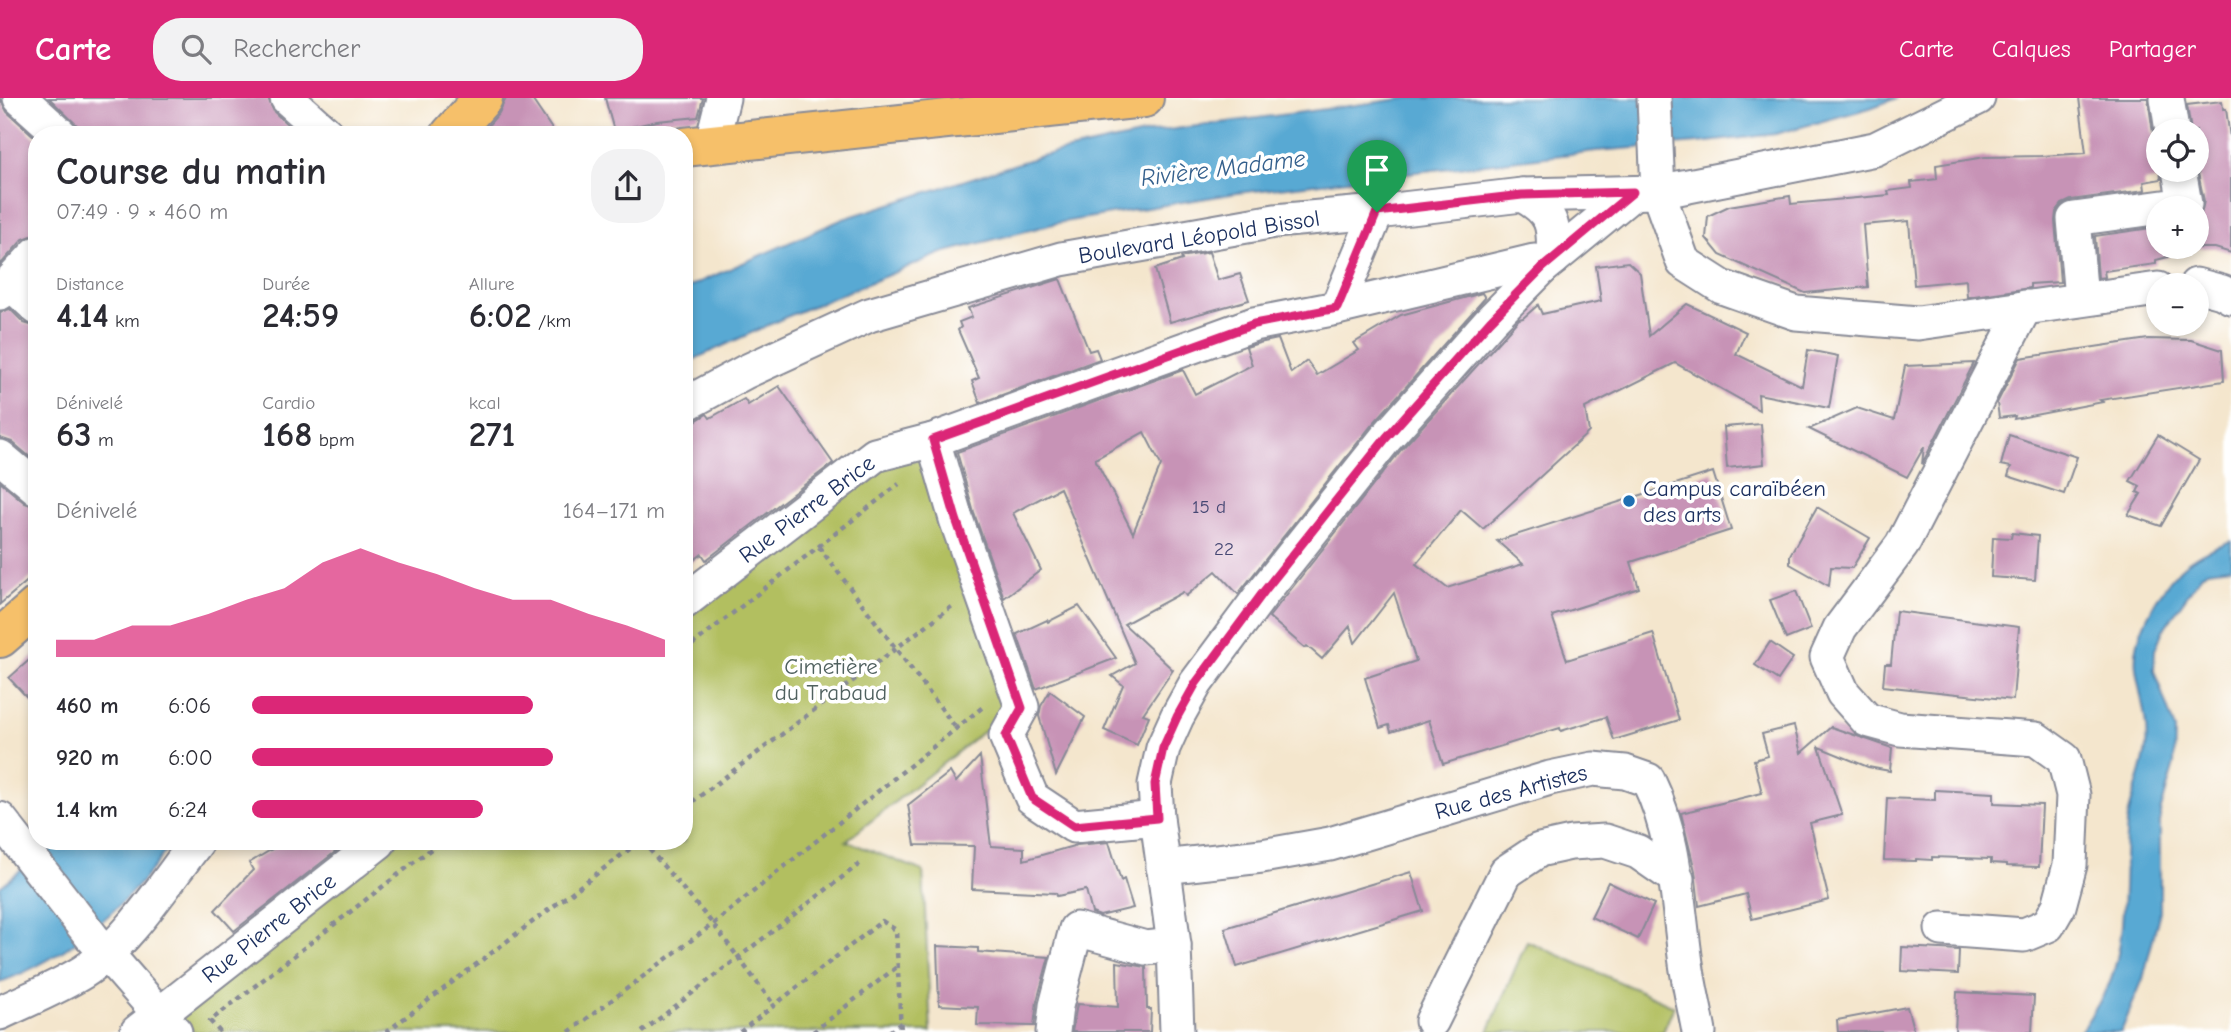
<!DOCTYPE html>
<html lang="fr">
<meta charset="utf-8">
<style>
body{margin:0;font-family:"Comic Neue",sans-serif;background:#f2f2f3;color:#2b2b33;height:100vh;display:flex;flex-direction:column;font-size:26px;white-space:nowrap}
*{box-sizing:border-box;margin:0}
p{font-size:23px;color:#7c7c81}
.icon{flex:none;width:38px;height:38px;fill:none;stroke:currentColor;stroke-width:2;stroke-linecap:round;stroke-linejoin:round}
.map{position:relative;flex:1;overflow:hidden}
.sheet{position:absolute;left:28px;top:28px;width:665px;height:724px;display:flex;flex-direction:column;background:#fff;border-radius:28px;box-shadow:0 4px 10px #0003}
.sheet>*{flex:none}
.tools{position:absolute;left:2146px;top:21px;display:grid;gap:14px}
.tools a{display:grid;place-items:center;width:63px;height:63px;border-radius:50%;background:#fff;box-shadow:0 4px 10px #0003;font-size:35px}
.pin{position:absolute;display:grid;place-items:center;width:60px;height:60px;color:#fff;margin:-72px -30px;border-radius:50% 50% 50% 0;rotate:-45deg;box-shadow:0 0 7px #0007}
.pin .icon{rotate:45deg}
.round{display:grid;place-items:center;flex:none;width:74px;height:74px;border-radius:28px;background:#f2f2f3}
.summary{display:flex;align-items:center;justify-content:space-between;height:119px;padding:0 28px}
h1{font-size:38px;font-weight:600;line-height:52px}
.stats{display:grid;grid-template-columns:repeat(3,1fr);gap:10px;height:119px;padding:7px 28px}
.stats div{display:grid;align-content:center}
.stats b{font-size:35px;font-weight:600}
.stats small{font-size:19px;font-weight:400}
.stats p{font-size:19px}
.chart{height:196px;padding:14px 28px}
.chart p{display:flex;justify-content:space-between}
.chart svg{width:100%;height:126px;margin-top:7px;fill:#db2777;opacity:.7}
ul{padding:0 28px;list-style:none;font-size:23px}
li{display:grid;grid-template-columns:112px 84px 1fr;align-items:center;height:52px}
li i{height:18px;border-radius:9px;background:#db2777}
header{display:flex;align-items:center;gap:42px;box-sizing:border-box;height:98px;padding:0 35px;background:#db2777;color:#fff}
header strong{font-size:33px}
nav{display:flex;gap:38px;margin-inline-start:auto;font-size:24px}
.search{width:490px;height:63px;background:#f2f2f3;display:flex;align-items:center;gap:18px;box-sizing:border-box;padding:0 24px;border-radius:28px;color:#7c7c81;font-size:26px}
.map>svg:first-child{display:block}
.green{fill:#b2bf61;stroke:#667760;stroke-width:2}
.water{fill:#59a9d3;stroke:#3a6c98;stroke-width:2}
.building{fill:#c793b6;fill-rule:evenodd}
.lines{fill:none;stroke-linecap:round;stroke-linejoin:round}
.minor-casing{stroke:#888a96;stroke-width:37}
.major-casing{stroke:#888a96;stroke-width:42}
.path{stroke:#888a96;stroke-width:4.5;stroke-dasharray:5 5;stroke-linecap:butt}
.minor{stroke:#fff;stroke-width:33}
.major{stroke:#f6c06b;stroke-width:38}
.route-casing{stroke:#fff;stroke-width:14}
.route{stroke:#db2777;stroke-width:9}
.poi-dot{fill:#1f6fb2;stroke:#fff;stroke-width:2.5}
.labels{text-anchor:middle;dominant-baseline:central;stroke-width:7;stroke-linejoin:round;paint-order:stroke}
.number-label{font-size:19px;fill:#464874}
.street-label{font-size:23px;fill:#1b2f5e;stroke:#fff}
.poi-label{font-size:23px;fill:#1b2f5e;stroke:#fff;text-anchor:start}
.park-label{font-size:23px;fill:#50615f;stroke:#fff}
.water-label{font-size:24px;font-style:italic;fill:#34608d;stroke:#fff}
</style>
<header>
<strong>Carte</strong>
<div class="search"><svg class="icon" aria-label="search" viewBox="0 0 24 24"><circle cx="10" cy="10" r="6"/><path d="M15 15l6 6"/></svg>Rechercher</div>
<nav><a>Carte</a><a>Calques</a><a>Partager</a></nav>
</header>
<div class="map">
<svg width="2231" height="934" viewBox="0 0 2231 934">
<rect width="100%" height="100%" fill="#fff"/>
<filter id="ink" filterUnits="userSpaceOnUse"><feTurbulence type="fractalNoise" baseFrequency=".0143" numOctaves="2"/><feDisplacementMap in="SourceGraphic" scale="14" xChannelSelector="R" yChannelSelector="G"/><feConvolveMatrix kernelMatrix="1 2 1 2 8 2 1 2 1" color-interpolation-filters="sRGB"/></filter>
<filter id="wash" filterUnits="userSpaceOnUse"><feTurbulence type="fractalNoise" baseFrequency=".00686" numOctaves="4" result="noise"/><feDisplacementMap in="SourceGraphic" scale="28" xChannelSelector="R" yChannelSelector="G"/><feGaussianBlur stdDeviation="1.57" result="paint"/><feColorMatrix in="noise" values="0 0 0 0 0 0 0 0 0 0 0 0 0 0 0 0 0 1.4 0 .05"/><feComposite in="paint" operator="in"/></filter>
<g filter="url(#wash)">
<rect width="100%" height="100%" fill="#f4e6cd"/>
<g class="green">
<polygon points="929,360 1014,609 846,743 923,773 931,934 192,934 178,918 398,744 684,744 684,520 883,366"/>
<polygon points="1527,843 1674,908 1663,934 1488,934"/>
</g>
<g class="water">
<polygon points="1408,0 1897,0 1870,10 1776,36 1698,45 1596,53 1237,95 1057,125 942,155 786,219 684,266 684,191 843,121 1041,58 1153,34"/>
<path d="M2231 443V469L2207 472 2202 476 2163 532 2155 552 2154 572 2175 632 2174 666 2160 715V813L2143 881 2121 934H2080C2091 918 2102 902 2110 884 2128 839 2122 775 2127 726 2130 700 2143 676 2146 649 2149 623 2139 596 2136 570 2132 538 2158 494 2180 471 2194 458 2213 449 2231 443Z"/>
<path d="M56 744H172C130 805 71 859 0 884V789Z"/>
</g>
<g id="blocks">
<g class="building">
<polygon points="0,0 7,14 37,41 37,136 23,141 0,167"/>
<polygon points="49,0 268,0 274,14 289,28 282,37 87,37"/>
<polygon points="506,0 531,0 556,37 480,37 499,15"/>
<polygon points="605,0 703,0 698,19 657,23 614,33"/>
<polygon points="2079,0 2148,0 2153,36 2158,46 2158,72 2160,72 2161,81 2144,84 2145,92 2071,102 2062,106 2056,114 2055,123 2060,184 2030,186 2030,190 1967,199 1966,182 1914,187 1909,123 1863,127 1868,189 1805,195 1720,157 1706,140 1708,118 1729,108 1790,98 1791,106 1889,97 1888,93 1912,90 1911,84 1937,81 1936,67 1985,59 2042,58 2086,55"/>
<polygon points="2222,3 2223,11 2226,11 2231,47 2231,155 2215,150 2166,150 2168,159 2156,162 2156,166 2104,173 2105,179 2098,180 2095,138 2158,129 2158,149 2196,149 2196,121 2200,121 2204,103 2196,65 2196,33 2191,33 2187,7"/>
<polygon points="1209,154 1218,182 1240,176 1249,202 1170,224 1155,171 1182,162 1181,159"/>
<polygon points="1628,164 1640,175 1649,238 1687,206 1746,234 1736,256 1802,288 1808,252 1838,258 1829,310 1758,296 1759,312 1675,265 1585,310 1589,334 1483,431 1461,412 1416,466 1447,490 1523,466 1497,443 1713,374 1731,432 1631,464 1639,490 1552,518 1567,562 1653,535 1679,622 1614,642 1606,619 1561,633 1560,630 1443,666 1429,622 1391,634 1389,627 1380,630 1365,580 1416,563 1394,495 1355,545 1350,528 1322,561 1307,548 1305,550 1269,519 1401,352 1519,221 1523,220 1538,207 1542,216 1601,203 1596,168"/>
<polygon points="1060,181 1089,253 1096,251 1100,261 980,305 972,283 979,280 958,232 961,229 959,224 972,219 968,210"/>
<path d="M1482 195 1485 200 1371 328 1238 496 1216 473 1186 498 1183 494 1124 526 1173 572 1143 616 1149 618 1137 647 1104 632 1123 587 1112 578 1135 565 1060 390 1013 415 1041 472 1004 500 974 415 957 354 1183 272 1195 296 1252 267 1246 249 1259 245 1278 241 1291 275 1307 263 1317 277 1359 252 1354 245 1401 217ZM1144 334 1161 367 1133 435 1095 361Z"/>
<polygon points="10,211 24,225 37,229 37,365 12,344 0,340 0,214"/>
<polygon points="2148,241 2191,242 2222,252 2224,283 2100,302 2103,304 2014,321 2015,318 1999,320 1997,305 2020,260"/>
<polygon points="1974,265 1922,366 1924,349 1907,379 1809,331 1857,310 1894,322 1905,268"/>
<polygon points="779,288 833,365 706,462 702,456 684,470 684,330 707,316 710,320 744,301 748,307"/>
<polygon points="1761,326 1764,366 1727,370 1724,329"/>
<polygon points="2009,337 2077,359 2064,396 2008,378 2011,369 2001,367"/>
<polygon points="2158,337 2199,362 2161,428 2128,417 2141,396 2137,394 2140,388 2130,383"/>
<polygon points="0,384 25,405 37,409 37,475 0,506"/>
<polygon points="1817,409 1870,440 1852,470 1831,469 1829,488 1790,466 1790,457"/>
<polygon points="2012,435 2038,438 2035,482 1991,479 1993,439 2011,440"/>
<polygon points="1796,493 1811,531 1786,541 1770,502"/>
<polygon points="1079,508 1116,560 1036,591 1017,536 1047,522 1048,524"/>
<polygon points="1896,513 2019,529 2013,602 1883,588 1885,566 1891,566"/>
<polygon points="1770,544 1793,560 1778,582 1755,567"/>
<polygon points="37,555 37,610 9,580"/>
<polygon points="1050,593 1085,619 1056,677 1039,618 1041,608"/>
<polygon points="1794,628 1801,655 1831,629 1892,650 1890,673 1868,669 1819,649 1842,717 1810,725 1829,802 1752,821 1746,796 1699,808 1695,773 1681,715 1762,695 1754,662 1768,658 1762,636"/>
<polygon points="980,658 991,748 1024,750 1024,762 1077,747 1109,744 1121,783 1124,781 1133,810 1100,818 1092,815 1086,792 1057,798 1056,795 972,791 974,748 915,747 908,707 950,674 956,684"/>
<polygon points="1935,692 1994,695 1994,705 2042,707 2039,769 2007,768 2007,766 1991,765 1991,761 1932,759 1932,762 1916,761 1916,763 1884,762 1887,700 1935,702"/>
<polygon points="284,744 348,744 234,833 215,812 253,772 249,765"/>
<polygon points="1411,774 1423,813 1237,869 1225,830"/>
<polygon points="1608,784 1654,806 1638,841 1591,819"/>
<polygon points="937,848 978,850 978,854 1049,859 1037,903 1034,928 977,927 978,909 939,907"/>
<polygon points="1902,849 1959,852 1958,876 1901,873"/>
<polygon points="1117,864 1146,869 1147,911 1151,911 1150,934 1072,934 1077,906 1118,909"/>
<polygon points="1957,894 2034,898 2032,934 1955,934"/>
<polygon points="1907,909 1914,934 1838,934 1837,922"/>
</g>
</g>
</g>
<g filter="url(#ink)">
<use href="#blocks" fill-opacity="0" stroke="#888a96" stroke-width="2"/>
<g class="lines">
<g class="minor-casing">
<g id="minor">
<polyline points="20,0 61,37"/>
<polyline points="287,0 328,37"/>
<polyline points="1654,0 1658,94 1683,164 1722,189 1796,215 1918,225 2158,191"/>
<polyline points="2167,0 2172,33"/>
<polyline points="712,44 723,0"/>
<path d="M1522 97C1553 114 1555 127 1553 161"/>
<polyline points="10,185 37,210"/>
<polyline points="2196,187 2222,194 2231,199"/>
<polyline points="0,195 37,155"/>
<polyline points="2081,201 2074,121 2185,106 2179,72"/>
<polyline points="1337,210 1377,114"/>
<polyline points="684,307 745,274 869,217 1061,161 1275,123 1377,114 1522,97 1658,94 1875,51 1978,0"/>
<polyline points="933,342 956,421 1022,609 1006,638 1032,700 1074,728 1157,720"/>
<polyline points="0,359 37,390"/>
<polyline points="684,504 875,357 933,342 1254,226 1337,210 1534,163 1542,170"/>
<polyline points="0,721 92,839 175,934"/>
<path d="M1163 769 1262 758 1330 746 1550 680 1593 671 1625 674 1648 682C1676 739 1677 803 1686 865 1689 888 1695 911 1699 934"/>
<polyline points="1942,831 2024,837 2048,827 2059,808 2070,767 2073,697 2064,661 2036,641 1900,631 1867,622 1843,595 1827,559 1840,530 1902,447 2025,209"/>
<path d="M0 915C27 902 57 890 83 874 126 847 165 785 197 744"/>
<polyline points="1432,923 1506,774 1539,752 1571,745 1605,743 1638,754 1677,781"/>
<polyline points="137,934 379,744"/>
<polyline points="1053,934 1056,908 1076,831 1146,850 1174,847"/>
<polyline points="1177,934 1174,847 1157,720 1155,686 1163,650 1177,619 1196,585 1265,492 1386,340 1490,223 1542,170 1633,95"/>
</g>
</g>
<g class="major-casing">
<g id="major">
<polyline points="450,37 483,0"/>
<polyline points="684,49 1144,0"/>
<polyline points="0,540 37,508"/>
</g>
</g>
<g class="path">
<polyline points="819,449 956,630"/>
<polyline points="684,553 899,386"/>
<polyline points="684,710 955,506"/>
<polyline points="643,744 713,826 774,907"/>
<polyline points="220,934 210,923 440,744"/>
<polyline points="386,934 639,744"/>
<polyline points="569,934 713,826 984,608"/>
<polyline points="642,934 862,764"/>
<polyline points="740,934 882,823 896,832 901,934"/>
<polyline points="813,934 898,868"/>
<polyline points="889,934 901,925"/>
</g>
<use href="#minor" class="minor"/>
<use href="#major" class="major"/>
</g>
</g>
<g class="lines" filter="url(#ink)">
<g class="route-casing">
<polygon id="route" points="1633,94 1542,170 1490,223 1386,340 1265,492 1196,585 1177,619 1163,650 1155,686 1157,720 1074,728 1032,700 1006,638 1022,610 956,421 933,342 1254,226 1337,210 1377,114 1522,97"/>
</g>
<use href="#route" class="route"/>
</g>
<circle class="poi-dot" cx="1629" cy="403" r="7"/>
<g class="labels">
<g class="number-label">
<text x="1209" y="409">15 d</text>
<text x="1224" y="451">22</text>
</g>
<g class="street-label">
<text transform="translate(1199 139) rotate(-9)">Boulevard Léopold Bissol</text>
<text transform="translate(807 411) rotate(-37)">Rue Pierre Brice</text>
<text transform="translate(1511 694) rotate(-15)">Rue des Artistes</text>
<text transform="translate(269 830) rotate(-38)">Rue Pierre Brice</text>
</g>
<g class="poi-label">
<text x="1643" y="390">Campus caraïbéen<tspan x="1643" dy="26">des arts</tspan></text>
</g>
<g class="park-label">
<text x="831" y="568">Cimetière<tspan x="831" dy="26">du Trabaud</tspan></text>
</g>
<g class="water-label">
<text transform="translate(1223 70) rotate(-7)">Rivière Madame</text>
</g>
</g>
</svg>
<div class="tools">
<a><svg class="icon" aria-label="locate" viewBox="0 0 24 24"><circle cx="12" cy="12" r="6"/><path d="M12 2v4M12 18v4M2 12h4M18 12h4"/></svg></a>
<a>+</a>
<a>−</a>
</div>
<div class="pin" style="left:1377px;top:114px;background:#1e9e55"><svg class="icon" aria-label="arrive" viewBox="0 0 24 24"><path d="M6 21V4h12l-3 4 3 4H6"/></svg></div>
<section class="sheet">
<div class="summary"><div><h1>Course du matin</h1><p>07:49 · 9 × 460 m</p></div><a class="round"><svg class="icon" aria-label="share" viewBox="0 0 24 24"><path d="M12 15V3M7 8l5-5 5 5M5 13v7h14v-7"/></svg></a></div>
<div class="stats">
<div><p>Distance</p><b>4.14<small> km</small></b></div>
<div><p>Durée</p><b>24:59</b></div>
<div><p>Allure</p><b>6:02<small> /km</small></b></div>
</div>
<div class="stats">
<div><p>Dénivelé</p><b>63<small> m</small></b></div>
<div><p>Cardio</p><b>168<small> bpm</small></b></div>
<div><p>kcal</p><b>271</b></div>
</div>
<div class="chart"><p><span>Dénivelé</span>164–171 m</p>
<svg viewBox="0 0 160 44" preserveAspectRatio="none"><path d="M0 44V38L10 38L20 33L30 33L40 29L50 24L60 20L70 11L80 6L90 11L100 15L110 20L120 24L130 24L140 29L150 33L160 38V44z"/></svg>
</div>
<ul>
<li><b>460 m</b>6:06<i style="width:68%"></i></li>
<li><b>920 m</b>6:00<i style="width:73%"></i></li>
<li><b>1.4 km</b>6:24<i style="width:56%"></i></li>
</ul>
</section>
</div>
